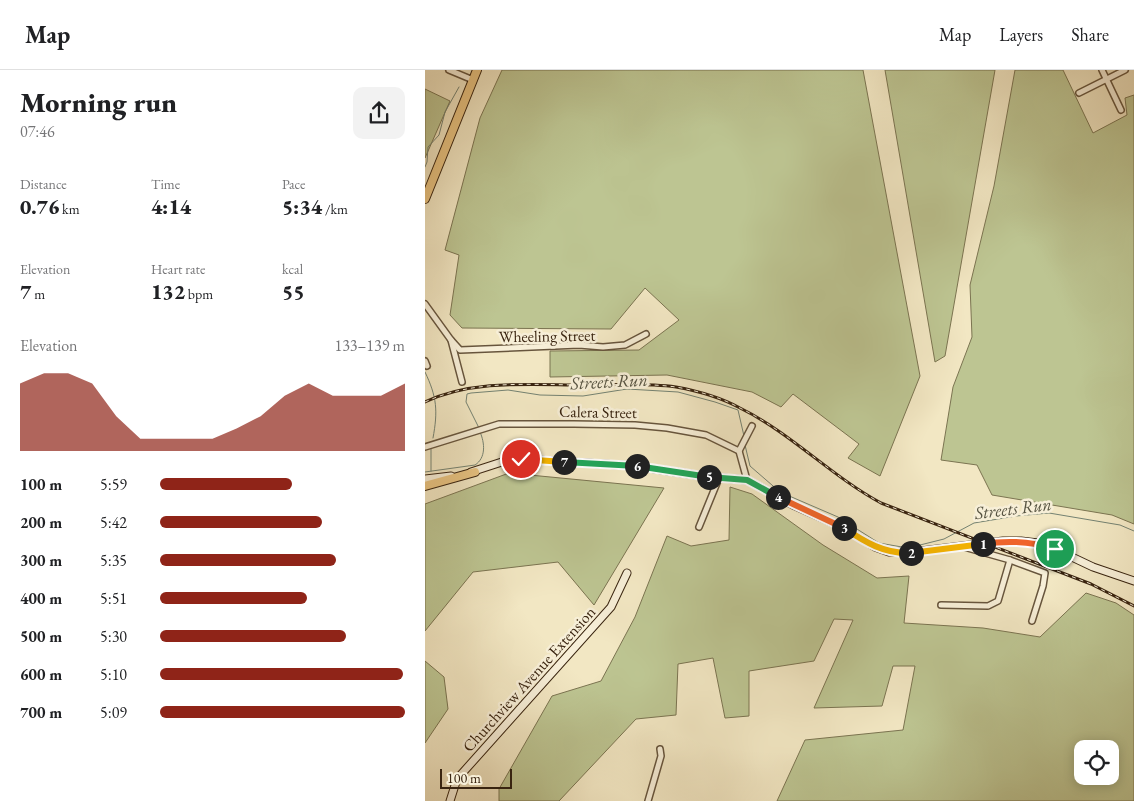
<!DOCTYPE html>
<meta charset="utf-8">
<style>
body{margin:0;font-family:"EB Garamond",serif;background:#f2f2f2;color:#202124;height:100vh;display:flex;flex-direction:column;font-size:19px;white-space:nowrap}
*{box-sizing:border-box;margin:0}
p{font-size:16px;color:#757577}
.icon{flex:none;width:28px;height:28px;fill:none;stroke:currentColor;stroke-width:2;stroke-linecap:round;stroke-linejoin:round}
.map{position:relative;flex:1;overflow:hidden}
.side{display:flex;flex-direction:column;background:#fff;width:425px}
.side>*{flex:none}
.controls{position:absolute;left:649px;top:670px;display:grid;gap:10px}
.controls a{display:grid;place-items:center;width:45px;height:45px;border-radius:10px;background:#fff;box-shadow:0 2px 12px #0003;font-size:25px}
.scale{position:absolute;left:15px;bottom:12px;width:72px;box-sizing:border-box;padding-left:5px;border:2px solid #392410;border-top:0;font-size:14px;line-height:18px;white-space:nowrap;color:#392410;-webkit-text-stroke:4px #f7efd8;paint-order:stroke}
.pin{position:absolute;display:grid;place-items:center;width:42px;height:42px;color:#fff;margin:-21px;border:2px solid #fff;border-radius:50%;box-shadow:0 1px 5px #0007}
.km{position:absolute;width:25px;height:25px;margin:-12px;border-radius:50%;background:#222;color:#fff;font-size:14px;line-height:25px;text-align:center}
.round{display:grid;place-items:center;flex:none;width:52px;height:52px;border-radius:10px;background:#f2f2f2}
.headline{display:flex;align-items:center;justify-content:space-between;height:85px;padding:0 20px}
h1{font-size:28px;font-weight:800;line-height:38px}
.metrics{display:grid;grid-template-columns:repeat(3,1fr);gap:8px;height:85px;padding:5px 20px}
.metrics div{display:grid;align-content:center}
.metrics b{font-size:21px;font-weight:800}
.metrics small{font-size:14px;font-weight:400}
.metrics p{font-size:14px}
.chart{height:140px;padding:10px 20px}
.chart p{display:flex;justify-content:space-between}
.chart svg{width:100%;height:90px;margin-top:5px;fill:#8f2418;opacity:.7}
ul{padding:0 20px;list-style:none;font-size:16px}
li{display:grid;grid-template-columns:80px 60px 1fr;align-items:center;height:38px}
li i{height:12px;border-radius:6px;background:#8f2418}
header{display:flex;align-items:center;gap:30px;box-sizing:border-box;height:70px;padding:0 25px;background:#fff;border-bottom:1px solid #e0e0e0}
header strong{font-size:24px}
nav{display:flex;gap:28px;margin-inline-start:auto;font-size:18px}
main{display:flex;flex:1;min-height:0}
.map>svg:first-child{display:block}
.green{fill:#bdc592;stroke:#7b7451;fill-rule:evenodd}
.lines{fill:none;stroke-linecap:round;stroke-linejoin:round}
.stream{stroke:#748272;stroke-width:1}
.street-casing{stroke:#67553d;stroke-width:8}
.secondary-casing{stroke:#392410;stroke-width:9}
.primary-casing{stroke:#392410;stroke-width:10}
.street{stroke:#f7efd8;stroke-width:5}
.secondary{stroke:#f7efd8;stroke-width:7}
.primary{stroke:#e9c482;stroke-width:8}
.rail-casing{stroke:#392410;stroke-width:3}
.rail{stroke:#f7efd8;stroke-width:1;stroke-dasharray:4;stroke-linecap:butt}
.split-1-casing{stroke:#fff;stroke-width:10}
.split-2-casing{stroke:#fff;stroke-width:10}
.split-3-casing{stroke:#fff;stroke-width:10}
.split-4-casing{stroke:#fff;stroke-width:10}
.split-5-casing{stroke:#fff;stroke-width:10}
.split-6-casing{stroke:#fff;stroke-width:10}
.split-7-casing{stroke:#fff;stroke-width:10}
.split-8-casing{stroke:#fff;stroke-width:10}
.split-1{stroke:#f0652b;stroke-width:6}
.split-2{stroke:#f5b400;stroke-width:6}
.split-3{stroke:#f5b400;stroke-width:6}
.split-4{stroke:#f0652b;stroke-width:6}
.split-5{stroke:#22a559;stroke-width:6}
.split-6{stroke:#22a559;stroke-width:6}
.split-7{stroke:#22a559;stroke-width:6}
.split-8{stroke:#f5b400;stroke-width:6}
.labels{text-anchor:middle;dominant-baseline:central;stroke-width:5;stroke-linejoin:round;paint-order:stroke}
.street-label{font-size:16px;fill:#392410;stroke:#f7efd8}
.water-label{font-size:18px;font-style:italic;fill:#565341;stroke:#f7efd8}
</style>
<header>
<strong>Map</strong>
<nav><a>Map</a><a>Layers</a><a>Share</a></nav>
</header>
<main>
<section class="side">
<div class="headline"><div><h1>Morning run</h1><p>07:46</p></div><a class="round"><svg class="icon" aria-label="share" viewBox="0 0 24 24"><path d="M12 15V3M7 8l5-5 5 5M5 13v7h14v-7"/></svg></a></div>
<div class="metrics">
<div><p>Distance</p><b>0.76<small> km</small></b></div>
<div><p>Time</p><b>4:14</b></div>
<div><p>Pace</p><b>5:34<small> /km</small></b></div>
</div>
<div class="metrics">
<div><p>Elevation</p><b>7<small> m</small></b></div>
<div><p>Heart rate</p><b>132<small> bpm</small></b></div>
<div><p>kcal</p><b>55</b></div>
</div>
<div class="chart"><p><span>Elevation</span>133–139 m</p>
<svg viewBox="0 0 160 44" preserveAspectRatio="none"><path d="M0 44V11L10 6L20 6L30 11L40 27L50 38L60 38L70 38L80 38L90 33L100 27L110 17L120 11L130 17L140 17L150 17L160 11V44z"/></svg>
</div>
<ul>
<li><b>100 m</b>5:59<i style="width:54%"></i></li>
<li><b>200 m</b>5:42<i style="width:66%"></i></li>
<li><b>300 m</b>5:35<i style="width:72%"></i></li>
<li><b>400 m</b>5:51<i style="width:60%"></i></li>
<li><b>500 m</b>5:30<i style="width:76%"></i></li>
<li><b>600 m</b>5:10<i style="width:99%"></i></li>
<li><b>700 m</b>5:09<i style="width:100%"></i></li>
</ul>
</section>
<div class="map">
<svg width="709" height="731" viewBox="0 0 709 731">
<rect width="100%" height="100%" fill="#f2e7c3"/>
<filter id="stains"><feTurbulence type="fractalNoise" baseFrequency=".004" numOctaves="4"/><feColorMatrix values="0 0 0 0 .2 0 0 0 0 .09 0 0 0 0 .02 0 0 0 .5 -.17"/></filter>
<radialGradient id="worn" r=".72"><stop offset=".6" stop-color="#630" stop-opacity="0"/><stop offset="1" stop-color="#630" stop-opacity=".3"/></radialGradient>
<g class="green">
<polygon points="77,0 438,0 495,306 455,406 423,388 434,374 368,324 356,337 327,322 242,305 125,307 125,281 214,280 254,250 220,218 186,259 37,258 25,245 34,185 20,180 55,48"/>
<polygon points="460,0 570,0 520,286 510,292"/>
<polygon points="590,0 638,0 668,63 702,45 700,28 709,25 709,454 687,445 567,425 552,395 516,390 528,317 547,267 545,215 569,116"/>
<polygon points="0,19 25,31 0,88"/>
<polygon points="84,403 239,418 169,535 133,492 48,502 0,561 0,434"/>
<path d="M305 417 327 424 398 475 452 508 484 506 479 553 558 558 615 567 661 523 691 533 709 545V731H352L380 670 478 660 490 596H468L457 636 389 638 428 550 409 549 389 591 324 601V646L300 648 288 588 253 594 251 645 211 649 134 731H74V719L127 626 176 611 210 547 242 466 266 476 304 470ZM658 679H685V706H658Z"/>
<polygon points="0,591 19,607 23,639 0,673"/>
</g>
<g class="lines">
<g class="stream">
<polyline points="0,97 2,92 3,77 14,65 20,42 34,17"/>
<path d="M0 302C12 327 13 341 8 368"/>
<polyline points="54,358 41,332 42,324 46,323 83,320 115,325 158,326 202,319 253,322 290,332 313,340 319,366"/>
<polyline points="320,375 325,396 355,422 413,447 454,473 477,477 495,475 519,469 549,453 591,446 624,443 695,455 709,461"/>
<polyline points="6,401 6,379"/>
<path d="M0 402 50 395C61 388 60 373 55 362"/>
</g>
<g class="street-casing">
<g id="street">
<polyline points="24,0 48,10"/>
<polyline points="677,0 696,40"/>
<polyline points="654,23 700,0"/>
<polyline points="0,234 26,270 37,312"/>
<polyline points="26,270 35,280 154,275 178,277 200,275 221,264"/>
<polyline points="0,291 2,296"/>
<polyline points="0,377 74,354 149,354 210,355 242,358 281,365 314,381 322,410"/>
<polyline points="314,381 327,356"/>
<polyline points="274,457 294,408"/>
<polyline points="539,477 585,490 620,503 618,516 607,551"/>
<polyline points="516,535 563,536 573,531 585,490"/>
<polyline points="223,731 236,686 235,679"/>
</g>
</g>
<g class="secondary-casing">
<g id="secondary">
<polyline points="46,402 83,390 96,389 210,396 284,407 322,410 370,436 417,457 450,477 464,482 488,482 578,471 596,471 613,473 630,479 668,497 709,511"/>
<polyline points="0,409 26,406"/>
<polyline points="25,731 32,709 186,537 202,503"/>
</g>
</g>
<g class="primary-casing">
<g id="primary">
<polyline points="0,129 52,0"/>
<polyline points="0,416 50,402"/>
</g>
</g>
<use href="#street" class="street"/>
<use href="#secondary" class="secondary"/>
<use href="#primary" class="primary"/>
<g class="rail-casing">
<path id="rail" d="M0 332C49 309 107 315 160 315 190 315 221 313 251 317 273 321 295 327 315 338 366 363 406 406 456 433L666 514 709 536"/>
</g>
<use href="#rail" class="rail"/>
</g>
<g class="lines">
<g class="split-1-casing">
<path id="split-1" d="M558 474C584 470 606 471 630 479"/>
</g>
<g class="split-2-casing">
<polyline id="split-2" points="486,483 558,474"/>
</g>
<g class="split-3-casing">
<path id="split-3" d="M419 458C440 472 459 484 486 483"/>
</g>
<g class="split-4-casing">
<polyline id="split-4" points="353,427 419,458"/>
</g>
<g class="split-5-casing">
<polyline id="split-5" points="284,407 322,410 353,427"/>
</g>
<g class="split-6-casing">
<polyline id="split-6" points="212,396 284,407"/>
</g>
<g class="split-7-casing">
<polyline id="split-7" points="139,392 212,396"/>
</g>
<g class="split-8-casing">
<polyline id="split-8" points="96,389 139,392"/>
</g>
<use href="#split-1" class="split-1"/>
<use href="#split-2" class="split-2"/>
<use href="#split-3" class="split-3"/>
<use href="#split-4" class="split-4"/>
<use href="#split-5" class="split-5"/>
<use href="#split-6" class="split-6"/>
<use href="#split-7" class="split-7"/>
<use href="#split-8" class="split-8"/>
</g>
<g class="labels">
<g class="street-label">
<text transform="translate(122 266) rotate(-1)">Wheeling Street</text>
<text transform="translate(173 342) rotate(1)">Calera Street</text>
<text transform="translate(104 609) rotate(-48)">Churchview Avenue Extension</text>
</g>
<g class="water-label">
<text transform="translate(184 311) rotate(-3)">Streets Run</text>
<text transform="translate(588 438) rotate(-7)">Streets Run</text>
</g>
</g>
<rect width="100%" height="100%" filter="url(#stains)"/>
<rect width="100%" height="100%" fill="url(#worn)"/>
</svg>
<div class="controls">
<a><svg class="icon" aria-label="locate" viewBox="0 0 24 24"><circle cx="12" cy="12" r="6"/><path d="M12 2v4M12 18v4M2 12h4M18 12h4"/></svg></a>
</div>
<div class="scale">100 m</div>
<div class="pin" style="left:630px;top:479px;background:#1e9e55"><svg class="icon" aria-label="arrive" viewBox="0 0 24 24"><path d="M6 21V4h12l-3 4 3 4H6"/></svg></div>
<div class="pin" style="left:96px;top:389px;background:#d93025"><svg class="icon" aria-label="check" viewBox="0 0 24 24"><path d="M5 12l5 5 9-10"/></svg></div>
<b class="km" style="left:558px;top:474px">1</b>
<b class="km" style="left:486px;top:483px">2</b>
<b class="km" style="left:419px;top:458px">3</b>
<b class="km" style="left:353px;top:427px">4</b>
<b class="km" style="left:284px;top:407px">5</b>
<b class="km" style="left:212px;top:396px">6</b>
<b class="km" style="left:139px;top:392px">7</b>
</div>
</main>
